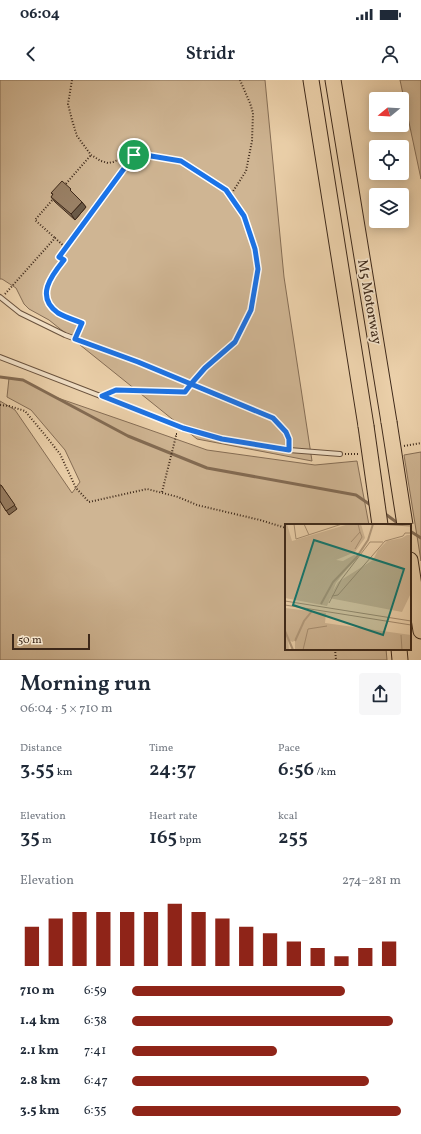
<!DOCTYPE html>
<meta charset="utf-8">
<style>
body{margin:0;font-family:Vollkorn,serif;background:#f6f6f7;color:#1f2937;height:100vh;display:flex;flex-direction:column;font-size:15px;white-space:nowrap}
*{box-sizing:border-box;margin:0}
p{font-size:13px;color:#747a83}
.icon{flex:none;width:22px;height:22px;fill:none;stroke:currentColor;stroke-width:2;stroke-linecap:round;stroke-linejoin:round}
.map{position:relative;height:580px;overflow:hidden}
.details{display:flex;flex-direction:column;background:#fff;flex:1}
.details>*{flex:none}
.needle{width:26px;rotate:252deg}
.buttons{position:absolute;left:369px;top:12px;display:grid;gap:8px}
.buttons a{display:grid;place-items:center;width:40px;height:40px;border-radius:4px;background:#fff;box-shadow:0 2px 10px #0003;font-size:20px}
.scale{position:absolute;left:12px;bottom:10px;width:78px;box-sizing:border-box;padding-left:4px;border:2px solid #3d2819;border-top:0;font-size:11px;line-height:14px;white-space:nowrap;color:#3d2819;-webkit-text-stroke:3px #f3e2c9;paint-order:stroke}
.pin{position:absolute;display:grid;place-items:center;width:34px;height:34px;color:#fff;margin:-17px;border:2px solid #fff;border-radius:50%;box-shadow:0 1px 4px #0007}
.round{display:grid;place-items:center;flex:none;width:42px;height:42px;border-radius:4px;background:#f6f6f7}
.headline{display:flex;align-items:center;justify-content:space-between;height:68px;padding:0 20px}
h1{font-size:22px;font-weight:600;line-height:30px}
.metrics{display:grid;grid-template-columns:repeat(3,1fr);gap:6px;height:68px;padding:4px 20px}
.metrics div{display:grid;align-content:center}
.metrics b{font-size:20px;font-weight:600}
.metrics small{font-size:11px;font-weight:400}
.metrics p{font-size:11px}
.chart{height:112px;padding:8px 20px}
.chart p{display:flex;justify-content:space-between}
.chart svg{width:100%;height:72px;margin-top:4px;stroke:#8f2418;stroke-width:6}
ul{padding:0 20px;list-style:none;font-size:13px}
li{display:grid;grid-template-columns:64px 48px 1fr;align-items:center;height:30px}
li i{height:10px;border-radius:5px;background:#8f2418}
.status{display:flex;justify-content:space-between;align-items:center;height:28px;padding:0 20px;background:#fff;direction:ltr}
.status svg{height:11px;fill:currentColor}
header{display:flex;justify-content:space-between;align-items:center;height:52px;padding:0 20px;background:#fff;font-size:18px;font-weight:600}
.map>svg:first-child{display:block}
.green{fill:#cfb593;stroke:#866e56}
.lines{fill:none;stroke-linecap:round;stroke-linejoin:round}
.stream{stroke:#836b53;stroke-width:3}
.service-casing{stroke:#69523e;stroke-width:6}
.motorway-casing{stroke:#3d2819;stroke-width:17}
.path{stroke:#3d2819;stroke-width:2;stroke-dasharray:1 2;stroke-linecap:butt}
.service{stroke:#f3e2c9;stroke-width:4}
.motorway{stroke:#edd2ac;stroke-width:15}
.motorway-bridge-casing{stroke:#3d2819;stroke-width:17;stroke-linecap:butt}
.motorway-bridge{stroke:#edd2ac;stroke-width:15}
.wall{fill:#846e57;stroke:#3d2819}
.shaded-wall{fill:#6b5a47;stroke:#3d2819}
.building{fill:#998065;stroke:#3d2819}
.route-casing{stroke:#fff;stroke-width:8}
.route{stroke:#1a73e8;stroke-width:5}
.labels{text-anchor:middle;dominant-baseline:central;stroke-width:3.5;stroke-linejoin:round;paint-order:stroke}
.street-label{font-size:14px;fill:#3d2819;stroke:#f3e2c9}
.inset-river{fill:none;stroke:#b1987a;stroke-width:2}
.inset-road{fill:none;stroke:#a78e71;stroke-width:1}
.view{fill:#0f766e;fill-opacity:0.15;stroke:#0f766e;stroke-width:2}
.inset-edge{fill:none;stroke:#3d2819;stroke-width:2}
</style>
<div class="status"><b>06:04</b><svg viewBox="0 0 49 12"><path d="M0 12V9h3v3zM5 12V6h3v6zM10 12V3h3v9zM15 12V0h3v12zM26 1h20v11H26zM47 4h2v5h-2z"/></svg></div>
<header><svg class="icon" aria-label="back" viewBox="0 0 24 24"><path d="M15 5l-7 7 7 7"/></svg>Stridr<svg class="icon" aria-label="person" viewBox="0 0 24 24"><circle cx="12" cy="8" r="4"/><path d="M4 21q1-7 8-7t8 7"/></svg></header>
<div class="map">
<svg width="421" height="580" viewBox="0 0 421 580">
<rect width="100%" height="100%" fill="#edd2ac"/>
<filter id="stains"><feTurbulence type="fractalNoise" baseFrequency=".005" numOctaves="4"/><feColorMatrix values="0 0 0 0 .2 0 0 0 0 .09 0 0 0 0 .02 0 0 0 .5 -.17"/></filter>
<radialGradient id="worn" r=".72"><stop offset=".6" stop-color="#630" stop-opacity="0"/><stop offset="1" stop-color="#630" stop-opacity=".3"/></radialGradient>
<g class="green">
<polygon points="0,0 265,0 284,197 312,381 197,359 49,240 29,229 24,224 16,208 2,199 0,199"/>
<polygon points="400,0 421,0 421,99"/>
<polygon points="9,298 23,300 55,317 133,344 207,370 315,385 357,381 369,445 286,445 286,569 386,569 387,580 0,580 0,321 15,330 72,413 80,402 65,370 31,330 7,317"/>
<polygon points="421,372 421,481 404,375"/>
</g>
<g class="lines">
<g class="stream">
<polyline points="0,297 23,300 128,356 207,388 356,415 372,426"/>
<polyline points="384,433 399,444"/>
<polyline points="410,451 421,458"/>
</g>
<g class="service-casing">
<g id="service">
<path d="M0 217 20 233 65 255 138 282 273 338C285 351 289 352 289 370"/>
<polyline points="0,277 183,348 222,359 289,370 340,374"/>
</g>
</g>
<g class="motorway-casing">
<g id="motorway">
<polyline points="311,0 366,346"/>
<polyline points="333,0 389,342"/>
<polyline points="410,480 421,551"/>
<polyline points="399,569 400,580"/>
</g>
</g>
<g class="path">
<polyline points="72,0 68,24 72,40 77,56 91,75 101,81 108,83 113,82 130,75 145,75 181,81 226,110 244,136 255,169 258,189 251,229 235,261 205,288 196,299"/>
<polyline points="64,106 91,75"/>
<polyline points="230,116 246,91 252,61 253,33 250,23 240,0"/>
<polyline points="54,118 35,140 55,158"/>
<polyline points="66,168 134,75"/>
<path d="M5 214 55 158 66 168 59 177 64 180C51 196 35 217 58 233 65 237 74 240 82 243L77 254"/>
<polyline points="110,313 116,310 185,312 186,310"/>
<polyline points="0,325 9,326 25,331 45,355 60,374 76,408 89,422 147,409 178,417 197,425 260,440 286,448"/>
<polyline points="404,366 421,363"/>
<polyline points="345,374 359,374"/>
<polyline points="162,412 176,356 177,354 175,354"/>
<polyline points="335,569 336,580"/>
</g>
<use href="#service" class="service"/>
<use href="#motorway" class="motorway"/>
<g class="motorway-bridge-casing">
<g id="motorway-bridge">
<polyline points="389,342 405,445"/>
<polyline points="366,346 380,445"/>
</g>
</g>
<use href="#motorway-bridge" class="motorway-bridge"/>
</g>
<g class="wall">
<polygon points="51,113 75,115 86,127 75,140 55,122 51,117 53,115"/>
<polygon points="1,405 17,429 9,435 0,421"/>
</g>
<polygon class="shaded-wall" points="82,122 86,127 75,140 71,134"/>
<g class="building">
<polygon points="62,101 71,109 70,110 82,122 71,134 51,117 53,114 51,113"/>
<polygon points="0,405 1,405 15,425 6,431 0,421"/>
</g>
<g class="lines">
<g class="route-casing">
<path id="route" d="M134 75 59 177 64 180C51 196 35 217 58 233 65 237 74 240 82 243L75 259 138 282 191 304 185 312 116 310 102 316 183 348 222 359 289 370V359L286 352 273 338 191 304 205 288 235 262 251 230 258 189 255 169 244 136 226 110 181 81 145 75H134"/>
</g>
<use href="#route" class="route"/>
</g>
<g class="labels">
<g class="street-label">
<text transform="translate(369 222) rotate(80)">M5 Motorway</text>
</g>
</g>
<g transform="translate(285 444)">
<rect width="126" height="126" fill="#edd2ac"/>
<path d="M0 0H2L7 17 64 0H76L80 14 70 28 51 36 58 37 69 31 72 32 51 59 42 82 0 74ZM122 11H126V69L117 88 44 74 53 58 88 36 93 26 102 17 117 14ZM0 84 41 89 40 99 126 111V126H10V115L8 118 3 116 4 126H0Z" fill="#cfb593"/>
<path class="inset-river" d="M36 80 48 58 71 34 83 16 88 0M0 107 8 126M10 117 19 97 27 87"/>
<path class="inset-road" d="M9 0 11 15 57 0M19 0 24 11M91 0 126 2M66 18 75 8 73 0M70 25 77 13 75 8M47 72 53 71 100 17 118 12 120 9H126M0 77 126 97M44 79 56 56 85 18H98M0 81 126 101M116 111 117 126M18 126 23 105 42 102"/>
<path class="view" d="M29 16 119 45 98 111 8 81Z"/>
<rect width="126" height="126" class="inset-edge"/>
</g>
<rect width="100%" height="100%" filter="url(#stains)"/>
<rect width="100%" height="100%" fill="url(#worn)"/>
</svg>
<div class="buttons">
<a><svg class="needle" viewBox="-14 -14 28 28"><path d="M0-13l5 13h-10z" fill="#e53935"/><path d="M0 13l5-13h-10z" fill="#747a83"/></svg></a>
<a><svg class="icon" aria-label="locate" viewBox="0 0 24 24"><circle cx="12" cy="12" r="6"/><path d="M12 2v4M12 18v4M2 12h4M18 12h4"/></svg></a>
<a><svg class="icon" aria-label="layers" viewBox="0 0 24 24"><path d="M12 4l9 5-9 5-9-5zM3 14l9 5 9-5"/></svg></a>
</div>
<div class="scale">50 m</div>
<div class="pin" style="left:134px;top:75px;background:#1e9e55"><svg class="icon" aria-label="arrive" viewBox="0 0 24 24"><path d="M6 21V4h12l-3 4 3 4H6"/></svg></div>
</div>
<section class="details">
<div class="headline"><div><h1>Morning run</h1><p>06:04 · 5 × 710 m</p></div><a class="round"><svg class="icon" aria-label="share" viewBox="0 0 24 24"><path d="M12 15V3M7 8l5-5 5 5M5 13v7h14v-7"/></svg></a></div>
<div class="metrics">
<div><p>Distance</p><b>3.55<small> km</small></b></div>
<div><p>Time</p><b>24:37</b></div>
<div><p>Pace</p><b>6:56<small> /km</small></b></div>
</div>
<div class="metrics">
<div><p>Elevation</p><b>35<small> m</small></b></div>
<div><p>Heart rate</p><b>165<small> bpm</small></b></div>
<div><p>kcal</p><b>255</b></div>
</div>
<div class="chart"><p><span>Elevation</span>274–281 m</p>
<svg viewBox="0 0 160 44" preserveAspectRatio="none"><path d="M5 44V20M15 44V15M25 44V11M35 44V11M45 44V11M55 44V11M65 44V6M75 44V11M85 44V15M95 44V20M105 44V24M115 44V29M125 44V33M135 44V38M145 44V33M155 44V29"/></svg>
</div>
<ul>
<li><b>710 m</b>6:59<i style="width:79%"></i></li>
<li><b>1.4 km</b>6:38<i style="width:97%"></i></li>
<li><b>2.1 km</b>7:41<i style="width:54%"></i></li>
<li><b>2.8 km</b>6:47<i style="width:88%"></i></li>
<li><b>3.5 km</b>6:35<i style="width:100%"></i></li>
</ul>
</section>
